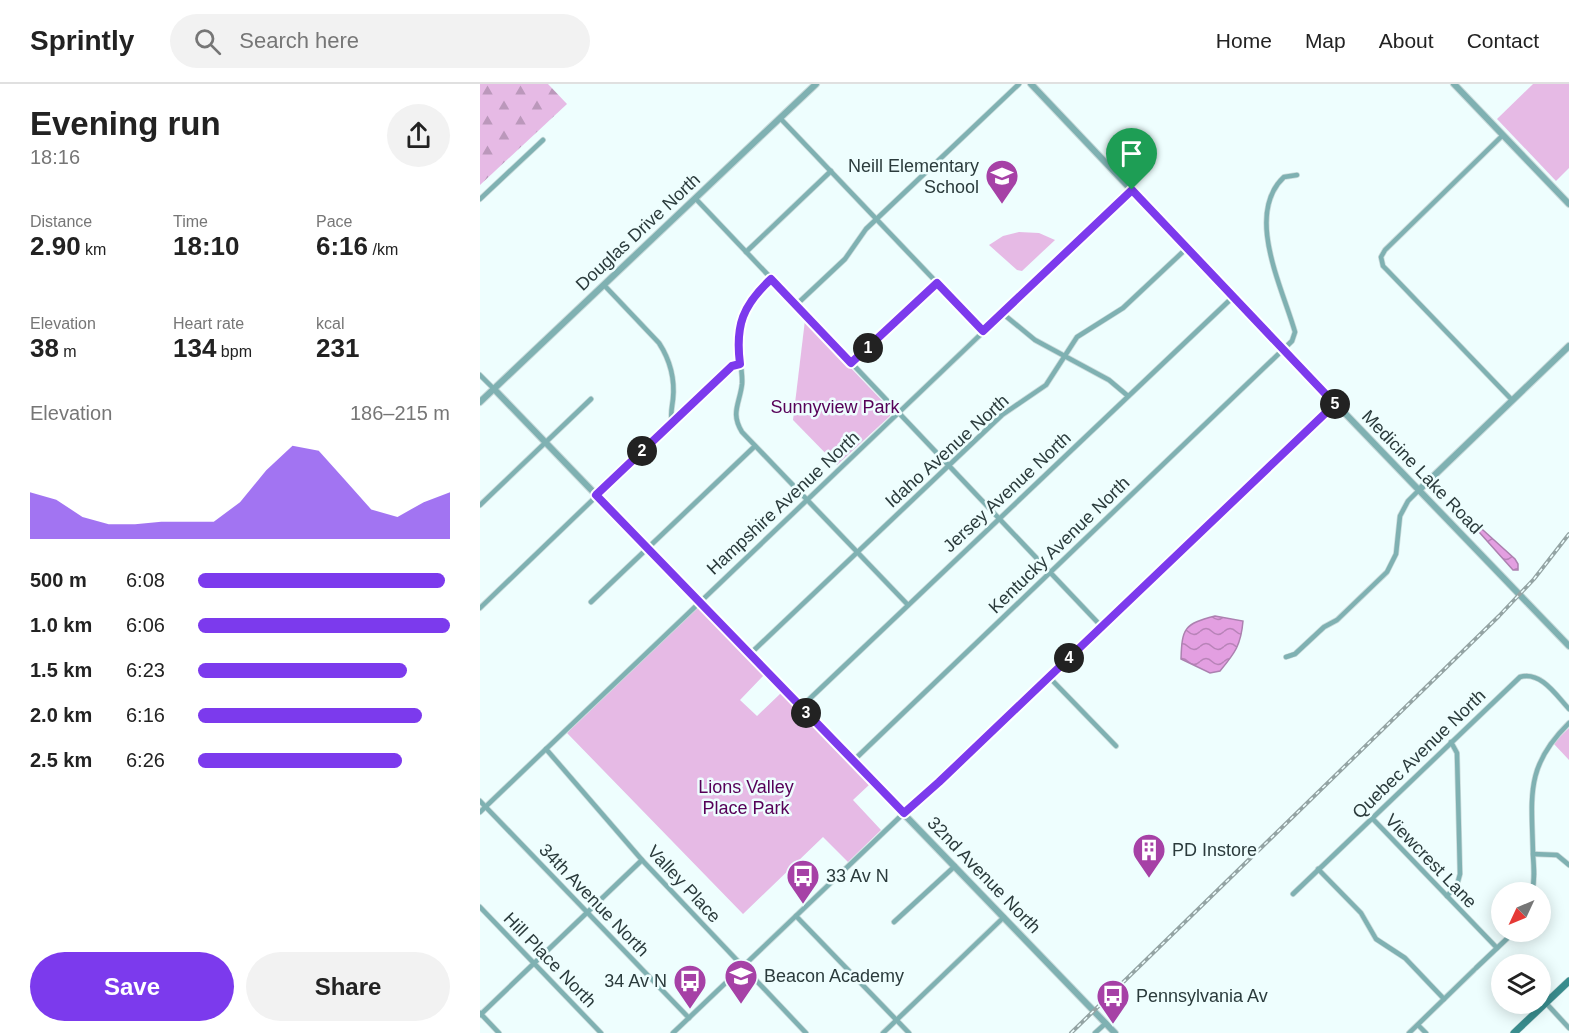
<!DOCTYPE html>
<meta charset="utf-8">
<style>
body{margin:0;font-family:Arial,sans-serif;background:#f2f2f2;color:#222;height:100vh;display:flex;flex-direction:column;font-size:22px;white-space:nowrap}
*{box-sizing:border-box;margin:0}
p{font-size:20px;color:#767676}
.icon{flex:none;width:33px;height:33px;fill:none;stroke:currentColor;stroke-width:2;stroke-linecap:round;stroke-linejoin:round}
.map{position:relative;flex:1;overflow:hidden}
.panel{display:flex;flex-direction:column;background:#fff;width:480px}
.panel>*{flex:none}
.needle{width:39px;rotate:226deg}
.tools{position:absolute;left:1011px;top:798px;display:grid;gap:12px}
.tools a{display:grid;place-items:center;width:60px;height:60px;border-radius:50%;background:#fff;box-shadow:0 3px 15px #0003;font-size:30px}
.pin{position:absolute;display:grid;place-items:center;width:51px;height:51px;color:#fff;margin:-62px -26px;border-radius:50% 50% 50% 0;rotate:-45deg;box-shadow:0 0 6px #0007}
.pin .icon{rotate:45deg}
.km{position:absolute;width:30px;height:30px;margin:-15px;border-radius:50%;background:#222;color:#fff;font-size:16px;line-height:30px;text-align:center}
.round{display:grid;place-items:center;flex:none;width:63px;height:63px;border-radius:32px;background:#f2f2f2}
.head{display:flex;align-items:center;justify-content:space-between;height:102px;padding:0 30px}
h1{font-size:33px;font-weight:700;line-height:45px}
.stats{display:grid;grid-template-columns:repeat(3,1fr);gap:9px;height:102px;padding:6px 30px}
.stats div{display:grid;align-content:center}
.stats b{font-size:26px;font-weight:700}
.stats small{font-size:16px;font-weight:400}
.stats p{font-size:16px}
.chart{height:168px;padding:12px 30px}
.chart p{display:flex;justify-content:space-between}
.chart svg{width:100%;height:108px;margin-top:6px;fill:#7c3aed;opacity:.7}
.primary-button{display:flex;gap:12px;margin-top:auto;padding:12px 30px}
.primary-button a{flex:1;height:69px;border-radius:36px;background:#7c3aed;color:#fff;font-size:24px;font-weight:700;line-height:69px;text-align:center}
.primary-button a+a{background:#f2f2f2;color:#222}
ul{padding:0 30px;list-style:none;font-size:20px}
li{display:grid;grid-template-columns:96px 72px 1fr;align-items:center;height:45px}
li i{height:15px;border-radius:8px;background:#7c3aed}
header{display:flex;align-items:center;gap:36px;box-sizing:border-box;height:84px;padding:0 30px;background:#fff;border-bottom:2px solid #e0e0e0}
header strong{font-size:28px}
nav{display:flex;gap:33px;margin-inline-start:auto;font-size:21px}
.search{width:420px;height:54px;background:#f2f2f2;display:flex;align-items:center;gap:15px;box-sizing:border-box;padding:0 21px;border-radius:33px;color:#767676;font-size:22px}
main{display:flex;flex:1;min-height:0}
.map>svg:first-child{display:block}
.green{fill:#e6bae5}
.forest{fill:url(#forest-firs)}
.water{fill:url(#water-waves);stroke:#ac81b0;stroke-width:1.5}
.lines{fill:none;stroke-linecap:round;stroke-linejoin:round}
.minor-casing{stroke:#cbdbdb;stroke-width:6}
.tertiary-casing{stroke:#cbdbdb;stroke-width:8}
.secondary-casing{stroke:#cbdbdb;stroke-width:8}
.minor{stroke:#7fb1b2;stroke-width:4.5}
.tertiary{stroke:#7fb1b2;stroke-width:6}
.secondary{stroke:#398d8e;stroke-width:7}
.rail-casing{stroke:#94a4a4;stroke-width:4}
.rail{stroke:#eefefe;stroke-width:1.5;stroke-dasharray:4.5;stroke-linecap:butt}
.route-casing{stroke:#fff;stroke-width:12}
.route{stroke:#7c3aed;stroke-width:8}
.labels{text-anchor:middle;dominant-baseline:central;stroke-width:5;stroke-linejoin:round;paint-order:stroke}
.poi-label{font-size:18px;fill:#2b3b3c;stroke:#eefefe;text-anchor:start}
.street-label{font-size:18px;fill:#2b3b3c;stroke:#eefefe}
.park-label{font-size:18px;fill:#560158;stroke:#eefefe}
</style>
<header>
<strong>Sprintly</strong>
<div class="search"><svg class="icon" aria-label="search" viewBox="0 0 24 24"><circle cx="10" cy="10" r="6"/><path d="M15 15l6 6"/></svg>Search here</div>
<nav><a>Home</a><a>Map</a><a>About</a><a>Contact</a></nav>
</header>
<main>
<section class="panel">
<div class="head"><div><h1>Evening run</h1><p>18:16</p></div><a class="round"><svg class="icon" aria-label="share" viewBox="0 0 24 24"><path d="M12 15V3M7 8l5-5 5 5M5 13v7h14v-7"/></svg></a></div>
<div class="stats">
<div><p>Distance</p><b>2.90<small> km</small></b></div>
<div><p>Time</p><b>18:10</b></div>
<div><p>Pace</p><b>6:16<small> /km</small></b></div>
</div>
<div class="stats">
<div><p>Elevation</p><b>38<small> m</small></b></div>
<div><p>Heart rate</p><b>134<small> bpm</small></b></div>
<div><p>kcal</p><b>231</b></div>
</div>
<div class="chart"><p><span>Elevation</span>186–215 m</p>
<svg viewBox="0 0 160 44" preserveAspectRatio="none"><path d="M0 44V25L10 28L20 35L30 38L40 38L50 37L60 37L70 37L80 29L90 16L100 6L110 8L120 20L130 32L140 35L150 29L160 25V44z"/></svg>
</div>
<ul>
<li><b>500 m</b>6:08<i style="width:98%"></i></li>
<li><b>1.0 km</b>6:06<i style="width:100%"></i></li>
<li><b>1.5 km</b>6:23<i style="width:83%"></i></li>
<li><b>2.0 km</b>6:16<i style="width:89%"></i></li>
<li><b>2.5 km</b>6:26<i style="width:81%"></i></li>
</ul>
<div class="primary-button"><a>Save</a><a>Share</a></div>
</section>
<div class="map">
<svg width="1089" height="949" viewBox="0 0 1089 949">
<defs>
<pattern id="forest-firs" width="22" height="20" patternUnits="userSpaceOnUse" patternTransform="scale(1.5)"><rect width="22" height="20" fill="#e6bae5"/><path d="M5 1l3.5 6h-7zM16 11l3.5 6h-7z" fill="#bb98bb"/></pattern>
<pattern id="water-waves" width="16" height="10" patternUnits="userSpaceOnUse" patternTransform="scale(1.5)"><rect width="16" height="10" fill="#e39fe1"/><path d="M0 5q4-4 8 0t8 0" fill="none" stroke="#b883b8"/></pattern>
</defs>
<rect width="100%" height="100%" fill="#eefefe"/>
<g class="green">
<polygon points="1053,0 1089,0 1089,84 1076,97 1017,35"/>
<polygon points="539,148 559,149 575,156 542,187 537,186 509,161 523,152"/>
<polygon points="325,236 411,326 410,332 357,381 313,336"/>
<polygon points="220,524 284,591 260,616 277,632 301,609 390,700 373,716 401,746 368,778 343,753 263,830 87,649 216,525"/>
<polygon points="1089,644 1089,676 1073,659"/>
</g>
<polygon class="forest" points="0,0 68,0 87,20 0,101"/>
<g class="water">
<polygon points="993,437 1035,475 1038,480 1038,486 1033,486 991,439"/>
<path d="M735 532 763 537C761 561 755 569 740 587L730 589 701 575C702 544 704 540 735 532Z"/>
</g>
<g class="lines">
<g class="minor-casing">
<g id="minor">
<polyline points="300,34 503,247"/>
<polyline points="1023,51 905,166 901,173 903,182 907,186 1032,316"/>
<polyline points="215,114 621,542"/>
<polyline points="0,115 63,56"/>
<polyline points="266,168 351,87"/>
<path d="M291 195C271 213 256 234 258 263 259 275 263 287 262 300 260 319 250 329 262 348L428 521"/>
<path d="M124 201 179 259C190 276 195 295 193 315 192 324 190 330 192 339"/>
<polyline points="316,221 365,175 386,145 539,0"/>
<polyline points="522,229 555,256 629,296 648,312"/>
<polyline points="371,279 457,199"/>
<polyline points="0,291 14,305"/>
<polyline points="0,421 111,315"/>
<polyline points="111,518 275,362"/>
<polyline points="0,524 252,282 260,280"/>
<polyline points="270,570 522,331 566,301 597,253 643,224 707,164"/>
<polyline points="806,573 815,570 844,543 857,536 907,488 916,470 920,432 928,417 939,406"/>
<polyline points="569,593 636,662"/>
<polyline points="321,623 753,213"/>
<polyline points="66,665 162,776 326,949"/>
<path d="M373 677 812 257 815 248C803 205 764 130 804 93L817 91"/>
<polyline points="0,717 209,934"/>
<polyline points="0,728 652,106"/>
<polyline points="892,734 1017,864"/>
<polyline points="1053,770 1077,771 1089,781"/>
<polyline points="838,785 881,829 896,855 925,874 964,915"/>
<path d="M1052 808C1055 796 1054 784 1053 771 1052 713 1044 683 1089 639"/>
<path d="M813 810 1040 593C1061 587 1076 611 1089 625"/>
<polyline points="967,812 977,801 980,790 977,669 971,658"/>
<polyline points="0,823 121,949"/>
<polyline points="316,832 429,949"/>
<polyline points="414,838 475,782"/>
<polyline points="996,884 1034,848"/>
<polyline points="1066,919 1089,944"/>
<polyline points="0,929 19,949"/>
<polyline points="0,931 162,776"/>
<polyline points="938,941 946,949"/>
<polyline points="193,949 424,729"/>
<polyline points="403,949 524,833"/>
<polyline points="615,949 626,939"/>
<polyline points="929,949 994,886"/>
</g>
</g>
<g class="tertiary-casing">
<g id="tertiary">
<polyline points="551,0 753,213 1089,562"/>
<polyline points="974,0 1089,120"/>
<polyline points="14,305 635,949"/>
<polyline points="0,318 336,0"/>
<polyline points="939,406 1089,262"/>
<polyline points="424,729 855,320"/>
</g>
</g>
<g class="secondary-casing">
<polyline id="secondary" points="1034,949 1089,897"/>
</g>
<use href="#minor" class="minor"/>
<use href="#tertiary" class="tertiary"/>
<use href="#secondary" class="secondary"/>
<g class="rail-casing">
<polyline id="rail" points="591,949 1019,532 1054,495 1089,450"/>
</g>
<use href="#rail" class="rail"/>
</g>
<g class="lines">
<g class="route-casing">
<path id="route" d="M652 106 855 320 459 698 424 729 116 411 252 282 260 280C255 241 263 221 291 195L371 279 457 199 503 247Z"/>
</g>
<use href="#route" class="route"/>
</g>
<defs>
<g id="school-pin" transform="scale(1.725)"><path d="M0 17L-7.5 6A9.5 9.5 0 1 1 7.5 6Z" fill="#a641a6" stroke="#eefefe"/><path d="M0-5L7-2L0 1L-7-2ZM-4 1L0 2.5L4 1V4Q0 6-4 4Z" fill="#fff"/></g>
<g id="building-pin" transform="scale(1.725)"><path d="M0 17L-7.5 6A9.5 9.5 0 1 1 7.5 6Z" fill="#a641a6" stroke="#eefefe"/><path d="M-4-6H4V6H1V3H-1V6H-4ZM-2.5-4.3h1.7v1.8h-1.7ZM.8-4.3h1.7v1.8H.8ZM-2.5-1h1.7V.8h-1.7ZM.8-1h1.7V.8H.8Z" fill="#fff"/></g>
<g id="bus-pin" transform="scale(1.725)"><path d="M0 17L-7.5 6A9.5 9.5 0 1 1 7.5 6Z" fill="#a641a6" stroke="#eefefe"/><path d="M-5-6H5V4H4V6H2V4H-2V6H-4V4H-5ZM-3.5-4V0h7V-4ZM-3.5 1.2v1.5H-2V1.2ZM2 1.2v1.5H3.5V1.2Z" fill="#fff"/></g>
</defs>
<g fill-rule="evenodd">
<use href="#school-pin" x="522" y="92"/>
<use href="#building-pin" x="669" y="766"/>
<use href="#bus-pin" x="323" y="792"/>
<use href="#school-pin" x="261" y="892"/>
<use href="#bus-pin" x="210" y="897"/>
<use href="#bus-pin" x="633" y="912"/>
</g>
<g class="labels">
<g class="poi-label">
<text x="499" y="82" text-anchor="end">Neill Elementary<tspan x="499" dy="21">School</tspan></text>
<text x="692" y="766">PD Instore</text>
<text x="346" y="792">33 Av N</text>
<text x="284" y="892">Beacon Academy</text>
<text x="187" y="897" text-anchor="end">34 Av N</text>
<text x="656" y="912">Pennsylvania Av</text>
</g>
<g class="street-label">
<text transform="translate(158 148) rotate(-43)">Douglas Drive North</text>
<text transform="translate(467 367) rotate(-42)">Idaho Avenue North</text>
<text transform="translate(942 388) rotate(46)">Medicine Lake Road</text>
<text transform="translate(527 408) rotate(-43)">Jersey Avenue North</text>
<text transform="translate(303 419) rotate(-43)">Hampshire Avenue North</text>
<text transform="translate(579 461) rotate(-44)">Kentucky Avenue North</text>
<text transform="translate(939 670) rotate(-44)">Quebec Avenue North</text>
<text transform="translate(951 777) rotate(46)">Viewcrest Lane</text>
<text transform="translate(504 791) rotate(46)">32nd Avenue North</text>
<text transform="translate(204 800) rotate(47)">Valley Place</text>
<text transform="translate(114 816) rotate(46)">34th Avenue North</text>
<text transform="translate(70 876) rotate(46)">Hill Place North</text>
</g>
<g class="park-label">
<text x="355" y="323">Sunnyview Park</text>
<text x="266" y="703">Lions Valley<tspan x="266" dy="21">Place Park</tspan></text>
</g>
</g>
</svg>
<div class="tools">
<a><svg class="needle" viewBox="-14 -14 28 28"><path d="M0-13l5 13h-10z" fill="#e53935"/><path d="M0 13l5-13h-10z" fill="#767676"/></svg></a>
<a><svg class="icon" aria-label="layers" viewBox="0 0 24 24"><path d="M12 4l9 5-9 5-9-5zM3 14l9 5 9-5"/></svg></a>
</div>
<div class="pin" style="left:652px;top:106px;background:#1e9e55"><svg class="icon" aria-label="arrive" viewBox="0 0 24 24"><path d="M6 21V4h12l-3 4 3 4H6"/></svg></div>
<b class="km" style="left:388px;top:264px">1</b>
<b class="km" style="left:162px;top:367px">2</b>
<b class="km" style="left:326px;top:629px">3</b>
<b class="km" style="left:589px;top:574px">4</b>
<b class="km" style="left:855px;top:320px">5</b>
</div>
</main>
